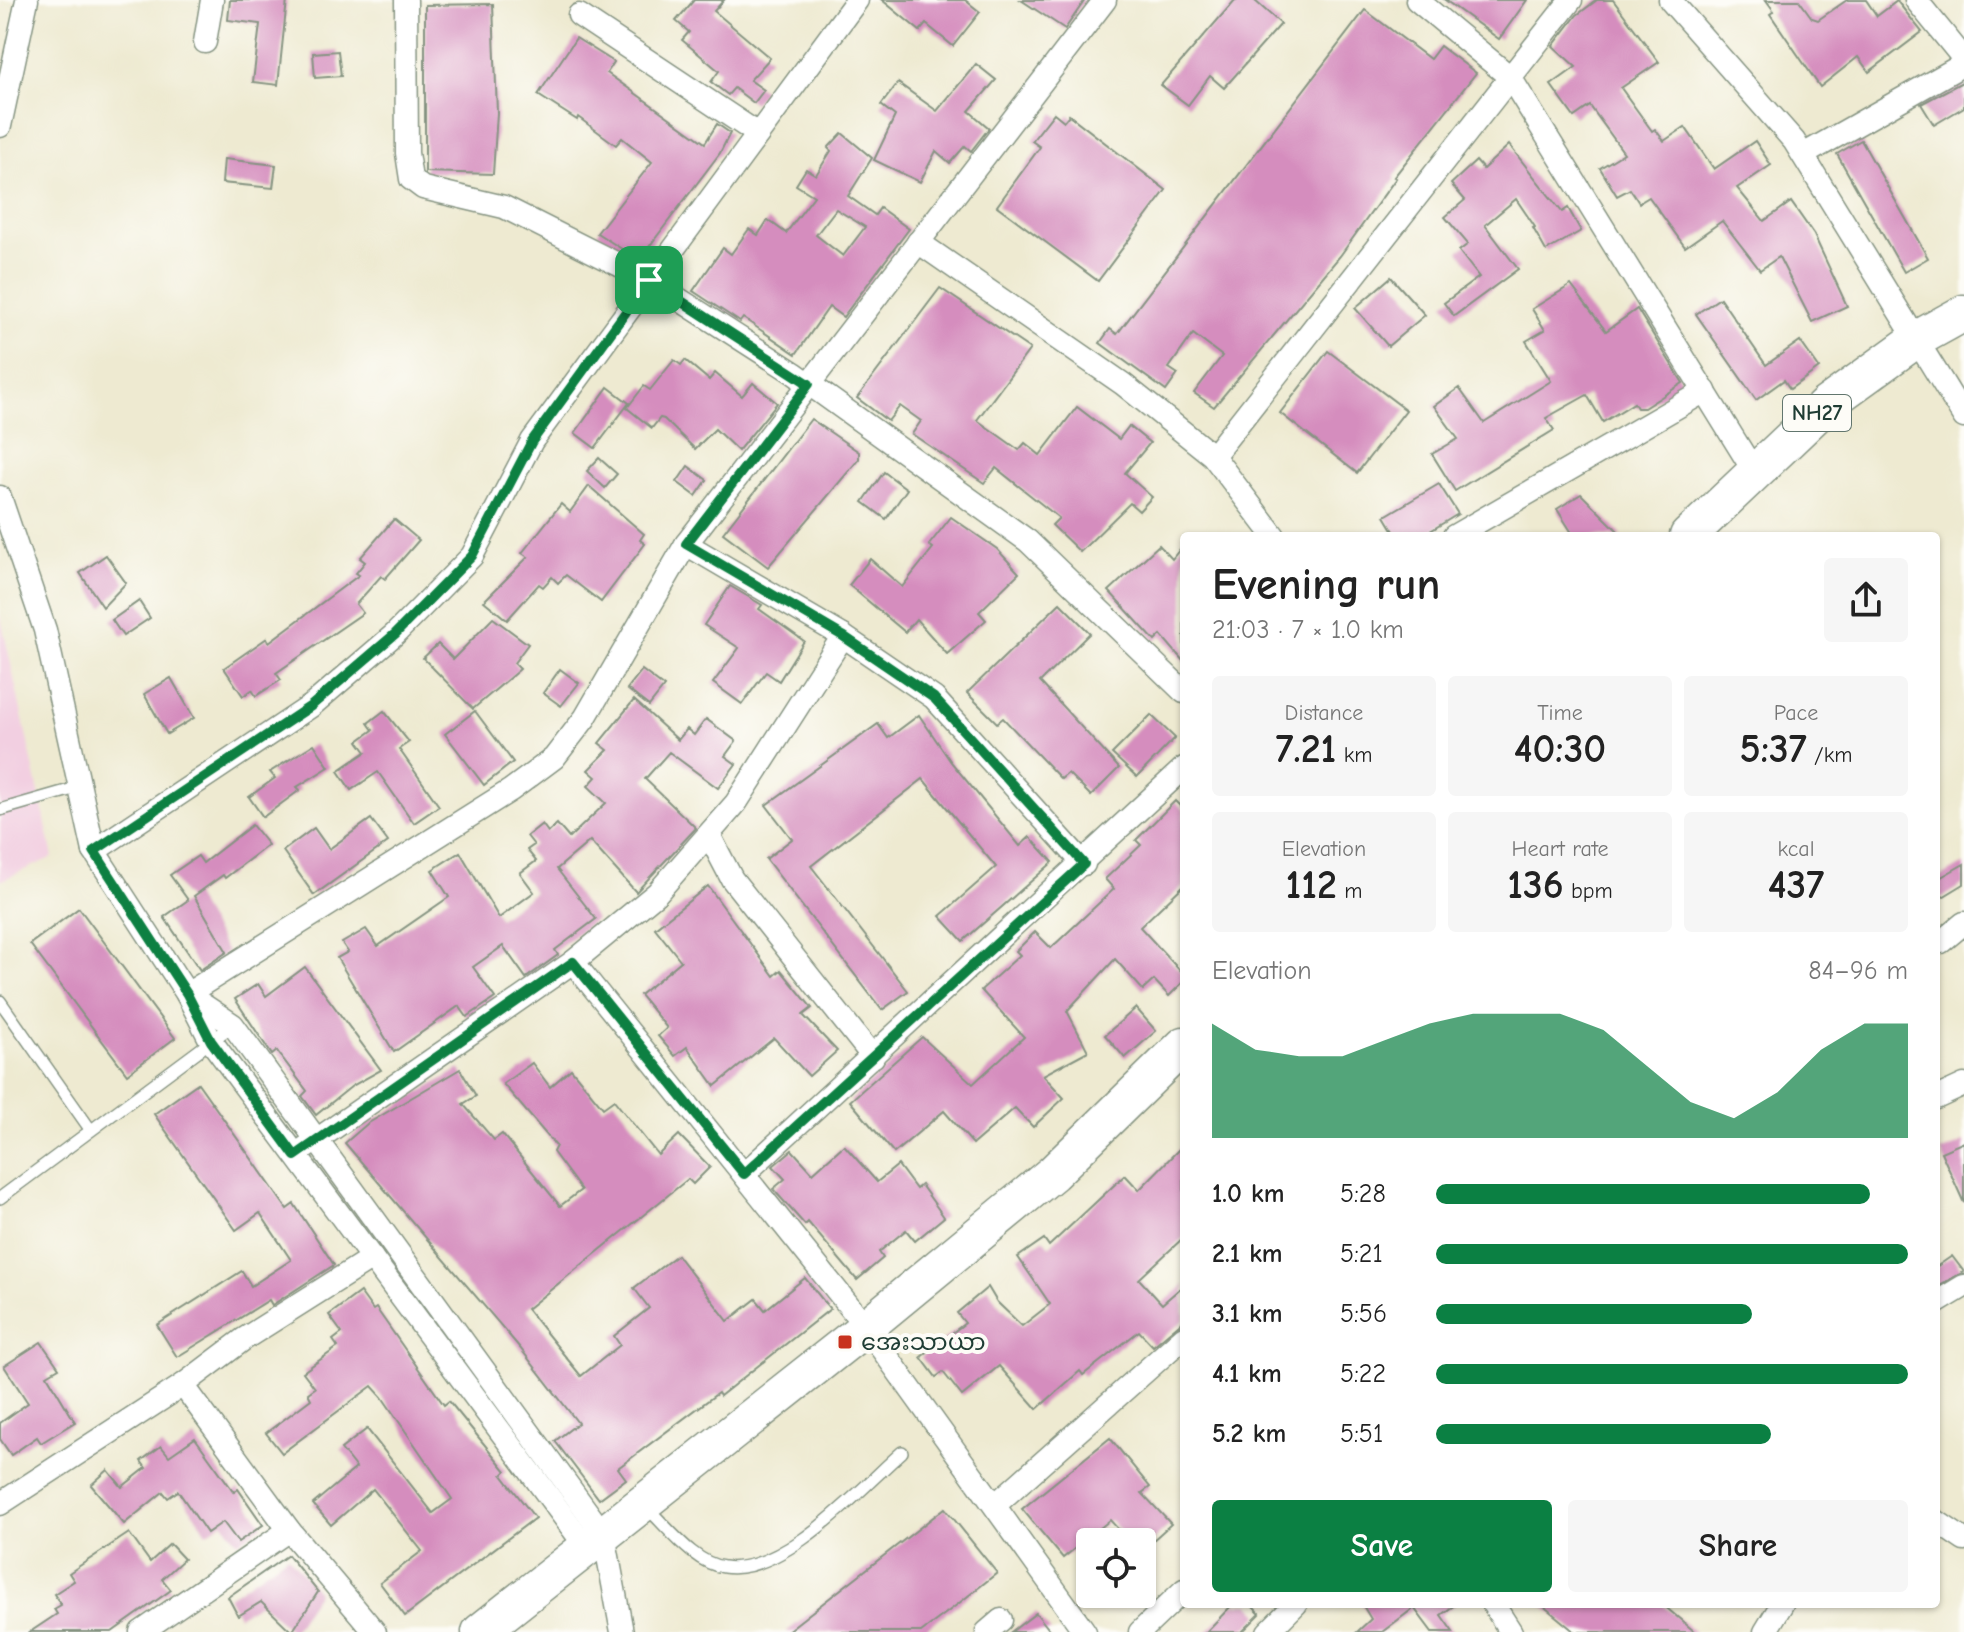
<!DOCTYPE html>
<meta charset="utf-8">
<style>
body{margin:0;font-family:"Comic Neue","Noto Sans Myanmar",sans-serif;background:#f6f6f6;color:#222;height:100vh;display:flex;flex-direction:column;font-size:30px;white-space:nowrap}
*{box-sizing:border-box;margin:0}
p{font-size:26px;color:#767676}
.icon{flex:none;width:44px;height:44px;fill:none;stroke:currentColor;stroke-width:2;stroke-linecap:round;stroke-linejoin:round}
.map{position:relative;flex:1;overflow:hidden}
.details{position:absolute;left:1180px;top:532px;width:760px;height:1076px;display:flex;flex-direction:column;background:#fff;border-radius:8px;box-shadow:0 2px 6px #0004}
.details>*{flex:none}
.buttons{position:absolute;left:1076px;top:1528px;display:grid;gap:16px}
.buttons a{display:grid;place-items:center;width:80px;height:80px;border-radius:8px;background:#fff;box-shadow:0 2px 6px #0004;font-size:40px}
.pin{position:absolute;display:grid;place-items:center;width:68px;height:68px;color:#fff;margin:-34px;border-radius:16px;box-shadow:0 4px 12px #0006}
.round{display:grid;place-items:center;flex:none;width:84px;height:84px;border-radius:8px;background:#f6f6f6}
.summary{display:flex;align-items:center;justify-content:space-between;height:136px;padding:0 32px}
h1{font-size:44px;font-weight:800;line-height:60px}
.metrics{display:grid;grid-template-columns:repeat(3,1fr);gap:12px;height:136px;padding:8px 32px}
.metrics div{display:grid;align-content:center;border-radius:8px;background:#f6f6f6;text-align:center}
.metrics b{font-size:40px;font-weight:800}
.metrics small{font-size:22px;font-weight:400}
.metrics p{font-size:22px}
.chart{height:224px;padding:16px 32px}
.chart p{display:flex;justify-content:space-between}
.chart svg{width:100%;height:144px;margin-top:8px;fill:#0b8043;opacity:.7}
.cta{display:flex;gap:16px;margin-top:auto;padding:16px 32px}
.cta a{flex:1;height:92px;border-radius:8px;background:#0b8043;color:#fff;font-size:32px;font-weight:800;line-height:92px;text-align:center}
.cta a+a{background:#f6f6f6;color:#222}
ul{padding:0 32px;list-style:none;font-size:26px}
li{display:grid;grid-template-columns:128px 96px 1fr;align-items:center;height:60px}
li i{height:20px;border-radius:10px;background:#0b8043}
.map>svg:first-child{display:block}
.built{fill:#f2cfe1}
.building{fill:#d58dbe;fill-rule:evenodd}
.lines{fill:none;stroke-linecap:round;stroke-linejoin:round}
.service-casing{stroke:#869482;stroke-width:14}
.minor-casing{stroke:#869482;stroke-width:25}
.trunk-casing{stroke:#869482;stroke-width:39}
.service{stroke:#fff;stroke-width:11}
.minor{stroke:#fff;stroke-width:22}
.trunk{stroke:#fff;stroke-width:36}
.route-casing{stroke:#fff;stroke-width:16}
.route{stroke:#0b8043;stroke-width:10}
.poi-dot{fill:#c8321e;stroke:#fdfcf7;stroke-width:3}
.labels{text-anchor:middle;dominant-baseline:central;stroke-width:8;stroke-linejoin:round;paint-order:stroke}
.shield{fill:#fdfcf7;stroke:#62766e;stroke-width:2}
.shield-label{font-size:22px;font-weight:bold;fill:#1f3d34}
.poi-label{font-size:24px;fill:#1f3d34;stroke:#fdfcf7;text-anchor:start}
</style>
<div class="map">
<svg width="1964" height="1632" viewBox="0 0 1964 1632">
<rect width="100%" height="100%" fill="#fdfcf7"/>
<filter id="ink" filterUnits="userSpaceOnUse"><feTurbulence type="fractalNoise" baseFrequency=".0125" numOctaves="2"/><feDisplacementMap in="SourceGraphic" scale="16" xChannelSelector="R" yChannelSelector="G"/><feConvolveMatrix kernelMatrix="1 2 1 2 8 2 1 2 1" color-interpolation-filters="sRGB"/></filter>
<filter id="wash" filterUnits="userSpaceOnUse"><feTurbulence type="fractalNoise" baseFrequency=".006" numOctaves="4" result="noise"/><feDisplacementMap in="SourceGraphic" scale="32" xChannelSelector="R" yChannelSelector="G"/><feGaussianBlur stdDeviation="1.8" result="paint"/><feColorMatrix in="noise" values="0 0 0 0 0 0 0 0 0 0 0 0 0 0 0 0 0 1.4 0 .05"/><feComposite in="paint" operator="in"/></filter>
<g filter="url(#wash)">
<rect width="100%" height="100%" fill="#eeead1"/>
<polygon class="built" points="0,614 53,857 0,881"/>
<g id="blocks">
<g class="building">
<polygon points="230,0 287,0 278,85 253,82 260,24 228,20"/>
<polygon points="694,0 724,0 714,11 770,58 750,80 764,90 754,103 734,88 728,95 711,82 719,71 682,40 689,32 676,21"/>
<polygon points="882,0 965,0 980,12 953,46 926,24 920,31"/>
<polygon points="1021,0 1085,0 1065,29"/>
<polygon points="1235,0 1254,0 1281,24 1224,88 1210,76 1188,105 1161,85"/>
<polygon points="1445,0 1527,0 1499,39"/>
<polygon points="1597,0 1613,0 1659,62 1621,88 1652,131 1655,129 1664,141 1685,127 1714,169 1755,141 1771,165 1737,188 1764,221 1791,202 1814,235 1847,306 1812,322 1779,257 1760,270 1722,221 1685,247 1649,197 1639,203 1630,189 1617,196 1600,168 1624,153 1590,106 1574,117 1551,85 1576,67 1553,46 1577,15"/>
<polygon points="1766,0 1799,0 1812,18 1818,20 1847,0 1866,0 1877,16 1897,1 1922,32 1869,72 1858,57 1820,87 1770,14 1774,11"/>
<polygon points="493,4 497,113 493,174 425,172 425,5"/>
<polygon points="1365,10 1430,59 1440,46 1476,73 1394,177 1396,178 1340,256 1214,407 1194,393 1222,356 1193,334 1169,368 1178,374 1166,391 1100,343 1110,329 1117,334"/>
<polygon points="576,38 614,62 607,73 705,143 717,124 730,133 720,153 639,260 597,233 652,162 622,138 616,145 578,117 577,120 538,95"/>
<polygon points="338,51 341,76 315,78 313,53"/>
<polygon points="976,64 996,80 969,111 989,128 971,151 965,146 950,163 936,151 920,182 874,160 895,116 881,105 898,83 937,111"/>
<polygon points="1964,81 1964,107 1934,125 1921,104"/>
<polygon points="1054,113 1064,121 1069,115 1166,190 1098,281 997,206 1040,147 1032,141"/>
<path d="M842 133 872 158 848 196 875 215 880 208 909 229 843 317 829 307 796 354 743 318 740 322 693 291 723 248 731 254 749 229 758 235 768 220 786 233 814 196 796 185 806 169 816 175 831 151 828 148ZM836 209 865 227 843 256 816 235Z"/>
<polygon points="1861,140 1928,258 1904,272 1837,154"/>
<polygon points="1509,145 1562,212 1568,208 1581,231 1546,251 1533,228 1535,227 1516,199 1485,225 1518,269 1454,316 1444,303 1479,277 1459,251 1468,244 1445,217 1465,200 1451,184 1476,161 1483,169"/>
<polygon points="224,159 276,165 273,188 222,183"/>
<polygon points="1391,277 1425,315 1388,346 1355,308"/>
<polygon points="1571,285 1606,331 1637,309 1683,383 1644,408 1637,408 1634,403 1603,422 1587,395 1546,418 1554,430 1455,491 1432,454 1458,439 1434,406 1459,388 1484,423 1551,381 1526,341 1545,330 1532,309"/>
<polygon points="940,288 1030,349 977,420 1019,450 1025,443 1040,455 1077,407 1119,439 1129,426 1150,443 1125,473 1152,497 1139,511 1130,503 1080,552 1052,525 1059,518 996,468 984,483 912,434 921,421 900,406 888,421 857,398"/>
<polygon points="1720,298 1766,365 1800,341 1819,368 1790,389 1784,380 1756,400 1696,314"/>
<polygon points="1328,351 1406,410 1357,473 1280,413"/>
<polygon points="674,360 681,365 685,360 709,380 715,373 742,396 753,383 777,403 738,451 715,429 695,449 664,419 660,418 652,428 627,408 644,386 650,390"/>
<polygon points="608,387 629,403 595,448 575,433"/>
<polygon points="811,419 859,452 859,459 768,567 723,533"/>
<polygon points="599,458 617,474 605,488 587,471"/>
<polygon points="688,466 707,480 696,496 677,482"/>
<polygon points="884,472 907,489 886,519 863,502"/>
<polygon points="1439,484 1458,514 1422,536 1397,536 1385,516"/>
<polygon points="589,486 644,534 640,540 645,544 601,602 566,575 558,583 552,577 543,587 539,584 507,620 484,601 528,557 522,553 561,504 570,512"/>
<polygon points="1581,494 1623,536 1574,536 1557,509"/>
<polygon points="951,517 997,549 1019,573 979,612 986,620 947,654 916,619 905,632 849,585 870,559 902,587 933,548 929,545"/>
<polygon points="394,519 419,540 385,579 381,576 356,604 363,613 276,673 281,680 256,696 252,690 243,696 224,668 267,638 269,642 359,575 356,573 365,562 360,558"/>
<polygon points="1184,544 1184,662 1161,635 1155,641 1109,591 1159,545 1172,559"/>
<polygon points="106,555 126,583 103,607 80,573"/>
<polygon points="730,586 762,605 759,609 804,641 779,681 766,672 742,704 713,683 739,648 704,625"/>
<polygon points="139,601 150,618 123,636 112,620"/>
<polygon points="1060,603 1090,633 1040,682 1119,768 1091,796 1068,773 1061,779 1003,718 997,723 967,693"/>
<polygon points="493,618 528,644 514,663 520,669 473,709 423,658 438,644 453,659"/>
<polygon points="560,669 579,683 561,706 543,693"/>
<polygon points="642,670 664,687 649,706 627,689"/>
<polygon points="171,678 194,718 167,734 144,694"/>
<polygon points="634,700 678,740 687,729 694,735 706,719 736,741 725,756 736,764 718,788 669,752 645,779 696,828 636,892 590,841 557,869 596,919 555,950 558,955 526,978 503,946 473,967 495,998 467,1017 459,1006 394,1052 337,958 348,952 342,943 366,929 378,946 449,897 432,870 460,852 499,918 534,892 520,873 536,861 527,850 534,845 527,836 542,824 548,832 557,824 569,838 606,803 588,786 596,777 588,770 608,750 599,743"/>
<polygon points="384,711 409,742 399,749 439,806 414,823 378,772 351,790 338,771 366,752 358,741 373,730 368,723"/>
<polygon points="475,711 513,762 484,785 445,734"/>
<polygon points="919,715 951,762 1020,846 1030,837 1053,862 963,941 940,916 996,867 923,779 811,866 908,991 882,1010 766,859 792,839 766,805 878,724 888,738"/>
<polygon points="1151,715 1175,738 1137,777 1112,754"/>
<polygon points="314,744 329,767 297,787 300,790 263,817 249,797 275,778 270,772"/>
<polygon points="1175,801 1184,810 1184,885 1140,927 1184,975 1184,981 1169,996 1154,980 1143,990 1115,959 1067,1011 1088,1051 1043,1075 1064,1098 1033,1127 1015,1108 973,1144 944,1111 894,1153 850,1101 922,1037 973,1084 1024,1037 981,990 1020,955 1016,951 1035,932 1051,948 1114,889 1105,879 1141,845 1136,840"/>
<polygon points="371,819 388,842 314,895 283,851 314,828 329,849"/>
<polygon points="252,825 268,845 225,878 223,875 194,896 227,952 200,970 164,917 188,900 170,875 198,856 203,863"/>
<polygon points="1964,864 1964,884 1936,901 1936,880"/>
<polygon points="708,886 774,976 781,970 812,1008 803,1015 837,1051 809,1076 774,1038 715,1086 687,1047 675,1056 658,1036 667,1028 640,995 681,961 655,928"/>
<polygon points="79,908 175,1038 127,1074 30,944"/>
<polygon points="305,967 381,1070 352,1086 316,1115 302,1096 307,1091 277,1051 272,1055 235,999 258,984 266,996"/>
<polygon points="1136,1008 1156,1031 1125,1058 1105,1035"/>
<polygon points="532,1063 550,1087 571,1069 603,1108 614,1100 658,1155 679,1135 710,1167 693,1184 688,1179 527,1309 581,1376 620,1345 614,1336 649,1308 634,1288 677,1255 728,1321 756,1299 765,1310 805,1278 830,1309 720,1396 718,1393 618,1468 626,1479 599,1499 555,1441 578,1423 520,1348 345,1143 367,1124 460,1069 476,1096 463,1104 494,1140 502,1134 560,1206 581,1190 553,1152 556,1146 503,1084"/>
<polygon points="198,1083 287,1209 294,1204 334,1265 272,1305 269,1300 177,1357 157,1325 242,1271 251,1286 291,1260 260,1213 236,1230 154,1114"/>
<polygon points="1964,1142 1964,1203 1941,1152"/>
<polygon points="1184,1144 1184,1237 1139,1279 1162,1304 1184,1285 1184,1320 1153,1346 1139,1331 1083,1375 1080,1371 1037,1409 999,1366 962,1396 943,1372 936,1377 921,1357 965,1323 957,1313 988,1287 997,1302 1022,1326 1050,1304 1018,1257 1044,1239 1049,1246 1125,1175 1139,1190"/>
<polygon points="844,1145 877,1182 898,1165 916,1189 921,1185 944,1217 915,1241 906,1230 879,1252 883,1258 857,1280 808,1222 805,1225 773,1189 785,1179 773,1166 792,1150 813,1173"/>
<polygon points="1952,1256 1964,1272 1936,1287 1936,1267"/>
<polygon points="360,1292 373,1310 376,1308 444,1405 449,1401 506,1471 502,1475 535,1518 405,1616 380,1583 422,1551 373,1489 331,1525 313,1504 356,1468 341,1449 367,1429 433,1513 452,1499 382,1397 372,1386 282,1453 266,1433 311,1399 308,1393 315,1388 303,1372 338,1347 333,1340 342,1333 329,1315"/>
<polygon points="41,1342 59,1368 47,1375 75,1422 41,1443 37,1437 11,1455 0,1439 0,1423 28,1403 4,1366"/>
<polygon points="195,1438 234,1492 238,1489 263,1525 238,1542 223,1522 207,1533 178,1491 168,1498 163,1492 124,1524 91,1485 108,1470 122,1487 146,1468 141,1461 161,1446 169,1456"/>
<polygon points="1110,1438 1150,1487 1142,1493 1171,1524 1151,1542 1130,1542 1110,1520 1063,1558 1022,1509"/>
<polygon points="945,1508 997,1573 958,1604 921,1632 786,1632"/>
<polygon points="129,1533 150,1562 170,1544 184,1559 162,1579 171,1590 112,1632 30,1632 57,1614 54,1609 61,1605 54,1594 74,1581 69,1573"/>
<polygon points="288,1555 318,1592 292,1632 261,1602 238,1616 228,1597"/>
<polygon points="1233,1604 1250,1604 1260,1614 1242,1632 1206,1632"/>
<polygon points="1362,1604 1456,1604 1441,1615 1453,1632 1432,1632 1414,1608 1382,1632 1357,1632 1371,1619"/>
<polygon points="1541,1604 1662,1604 1695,1632 1575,1632"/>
<polygon points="1036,1613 1051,1632 1011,1632"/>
</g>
</g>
</g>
<g filter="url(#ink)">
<use href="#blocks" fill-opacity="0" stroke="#869482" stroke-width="2"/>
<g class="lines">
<g class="service-casing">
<g id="service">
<polyline points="0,810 80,787"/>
<polyline points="0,1001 90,1129"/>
<polyline points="0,1198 233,1025"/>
<path d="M646 1507C667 1526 694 1564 724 1567 783 1576 860 1489 902 1452"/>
</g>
</g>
<g class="minor-casing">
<g id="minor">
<polyline points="406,0 407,153 411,179 423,188 504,207 649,280 794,373 1028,541 1184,692"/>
<polyline points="1417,0 1510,77 1755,473"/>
<polyline points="1670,0 1794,141 1964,417"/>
<polyline points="1916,0 1964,59"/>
<polyline points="579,15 758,134"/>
<polyline points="205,42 212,0"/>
<polyline points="0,126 27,0"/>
<polyline points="1803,155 1964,64"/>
<polyline points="918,242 1123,384 1213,456 1274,536"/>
<polyline points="1213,456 1571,0"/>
<polyline points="0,497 45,630 94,851 187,994 211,1041 587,1548"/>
<polyline points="1454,536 1705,391"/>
<polyline points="686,544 843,636 934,698 1084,864"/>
<polyline points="709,835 732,879 873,1057"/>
<polyline points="94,851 311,706 395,634 472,556 532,441 857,0"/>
<polyline points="1941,942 1964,923"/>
<polyline points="573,962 866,1327 1085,1632"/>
<polyline points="187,994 511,790 554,758 585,718 686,544 1105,0"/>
<polyline points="188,995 233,1025 604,1535 622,1632"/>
<polyline points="1936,1098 1964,1085"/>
<polyline points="305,1148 573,962 657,893 736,803 843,636"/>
<polyline points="744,1174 1184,768"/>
<polyline points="1936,1303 1964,1286"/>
<polyline points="183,1385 289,1530 375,1632"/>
<polyline points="0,1504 183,1385 244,1339 372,1258"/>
<polyline points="995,1505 1184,1337"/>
<polyline points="1936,1521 1964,1540"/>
<polyline points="1493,1604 1511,1632"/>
<polyline points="141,1632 289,1530"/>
<polyline points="987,1632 1001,1620"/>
<polyline points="1140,1632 1184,1590"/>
<polyline points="1268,1632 1296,1604"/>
<polyline points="1765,1632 1782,1604"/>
</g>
</g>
<g class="trunk-casing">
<g id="trunk">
<polyline points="1688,536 1827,404 1917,339 1964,313"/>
<polyline points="480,1632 866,1327 1053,1173 1184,1045"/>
</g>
</g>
<use href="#service" class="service"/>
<use href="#minor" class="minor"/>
<use href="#trunk" class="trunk"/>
</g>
</g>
<g class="lines" filter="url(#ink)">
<g class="route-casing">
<polygon id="route" points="649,280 809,384 686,544 843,636 934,698 1084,864 744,1174 573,962 295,1156 211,1041 187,994 94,851 311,706 395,634 472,556 532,441"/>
</g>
<use href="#route" class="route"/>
</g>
<rect class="poi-dot" x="837" y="1334" width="16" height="16" rx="4"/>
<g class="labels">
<rect class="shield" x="1783" y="395" width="68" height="36" rx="6"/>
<g class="shield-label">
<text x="1817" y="413">NH27</text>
</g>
<g class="poi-label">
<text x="861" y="1342">အေးသာယာ</text>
</g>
</g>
</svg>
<div class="buttons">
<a><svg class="icon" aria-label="locate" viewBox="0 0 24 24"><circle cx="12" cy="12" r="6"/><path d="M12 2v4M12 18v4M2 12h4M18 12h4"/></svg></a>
</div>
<div class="pin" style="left:649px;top:280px;background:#1e9e55"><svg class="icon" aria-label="arrive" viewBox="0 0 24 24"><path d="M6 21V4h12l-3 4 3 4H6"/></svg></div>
<section class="details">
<div class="summary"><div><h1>Evening run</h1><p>21:03 · 7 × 1.0 km</p></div><a class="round"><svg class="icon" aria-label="share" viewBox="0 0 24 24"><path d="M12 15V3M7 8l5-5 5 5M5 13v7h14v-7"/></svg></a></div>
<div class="metrics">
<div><p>Distance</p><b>7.21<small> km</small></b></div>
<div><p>Time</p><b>40:30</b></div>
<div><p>Pace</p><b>5:37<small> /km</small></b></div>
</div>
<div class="metrics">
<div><p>Elevation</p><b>112<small> m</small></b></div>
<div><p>Heart rate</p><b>136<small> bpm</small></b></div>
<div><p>kcal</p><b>437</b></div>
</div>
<div class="chart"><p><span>Elevation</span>84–96 m</p>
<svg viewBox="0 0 160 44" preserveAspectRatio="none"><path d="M0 44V9L10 17L20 19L30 19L40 14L50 9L60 6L70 6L80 6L90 11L100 22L110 33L120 38L130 30L140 17L150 9L160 9V44z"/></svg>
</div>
<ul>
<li><b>1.0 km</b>5:28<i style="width:92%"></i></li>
<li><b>2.1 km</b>5:21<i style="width:100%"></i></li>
<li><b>3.1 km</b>5:56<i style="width:67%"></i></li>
<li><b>4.1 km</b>5:22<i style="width:100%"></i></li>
<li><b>5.2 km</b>5:51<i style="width:71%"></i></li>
</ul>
<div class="cta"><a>Save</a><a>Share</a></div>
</section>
</div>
